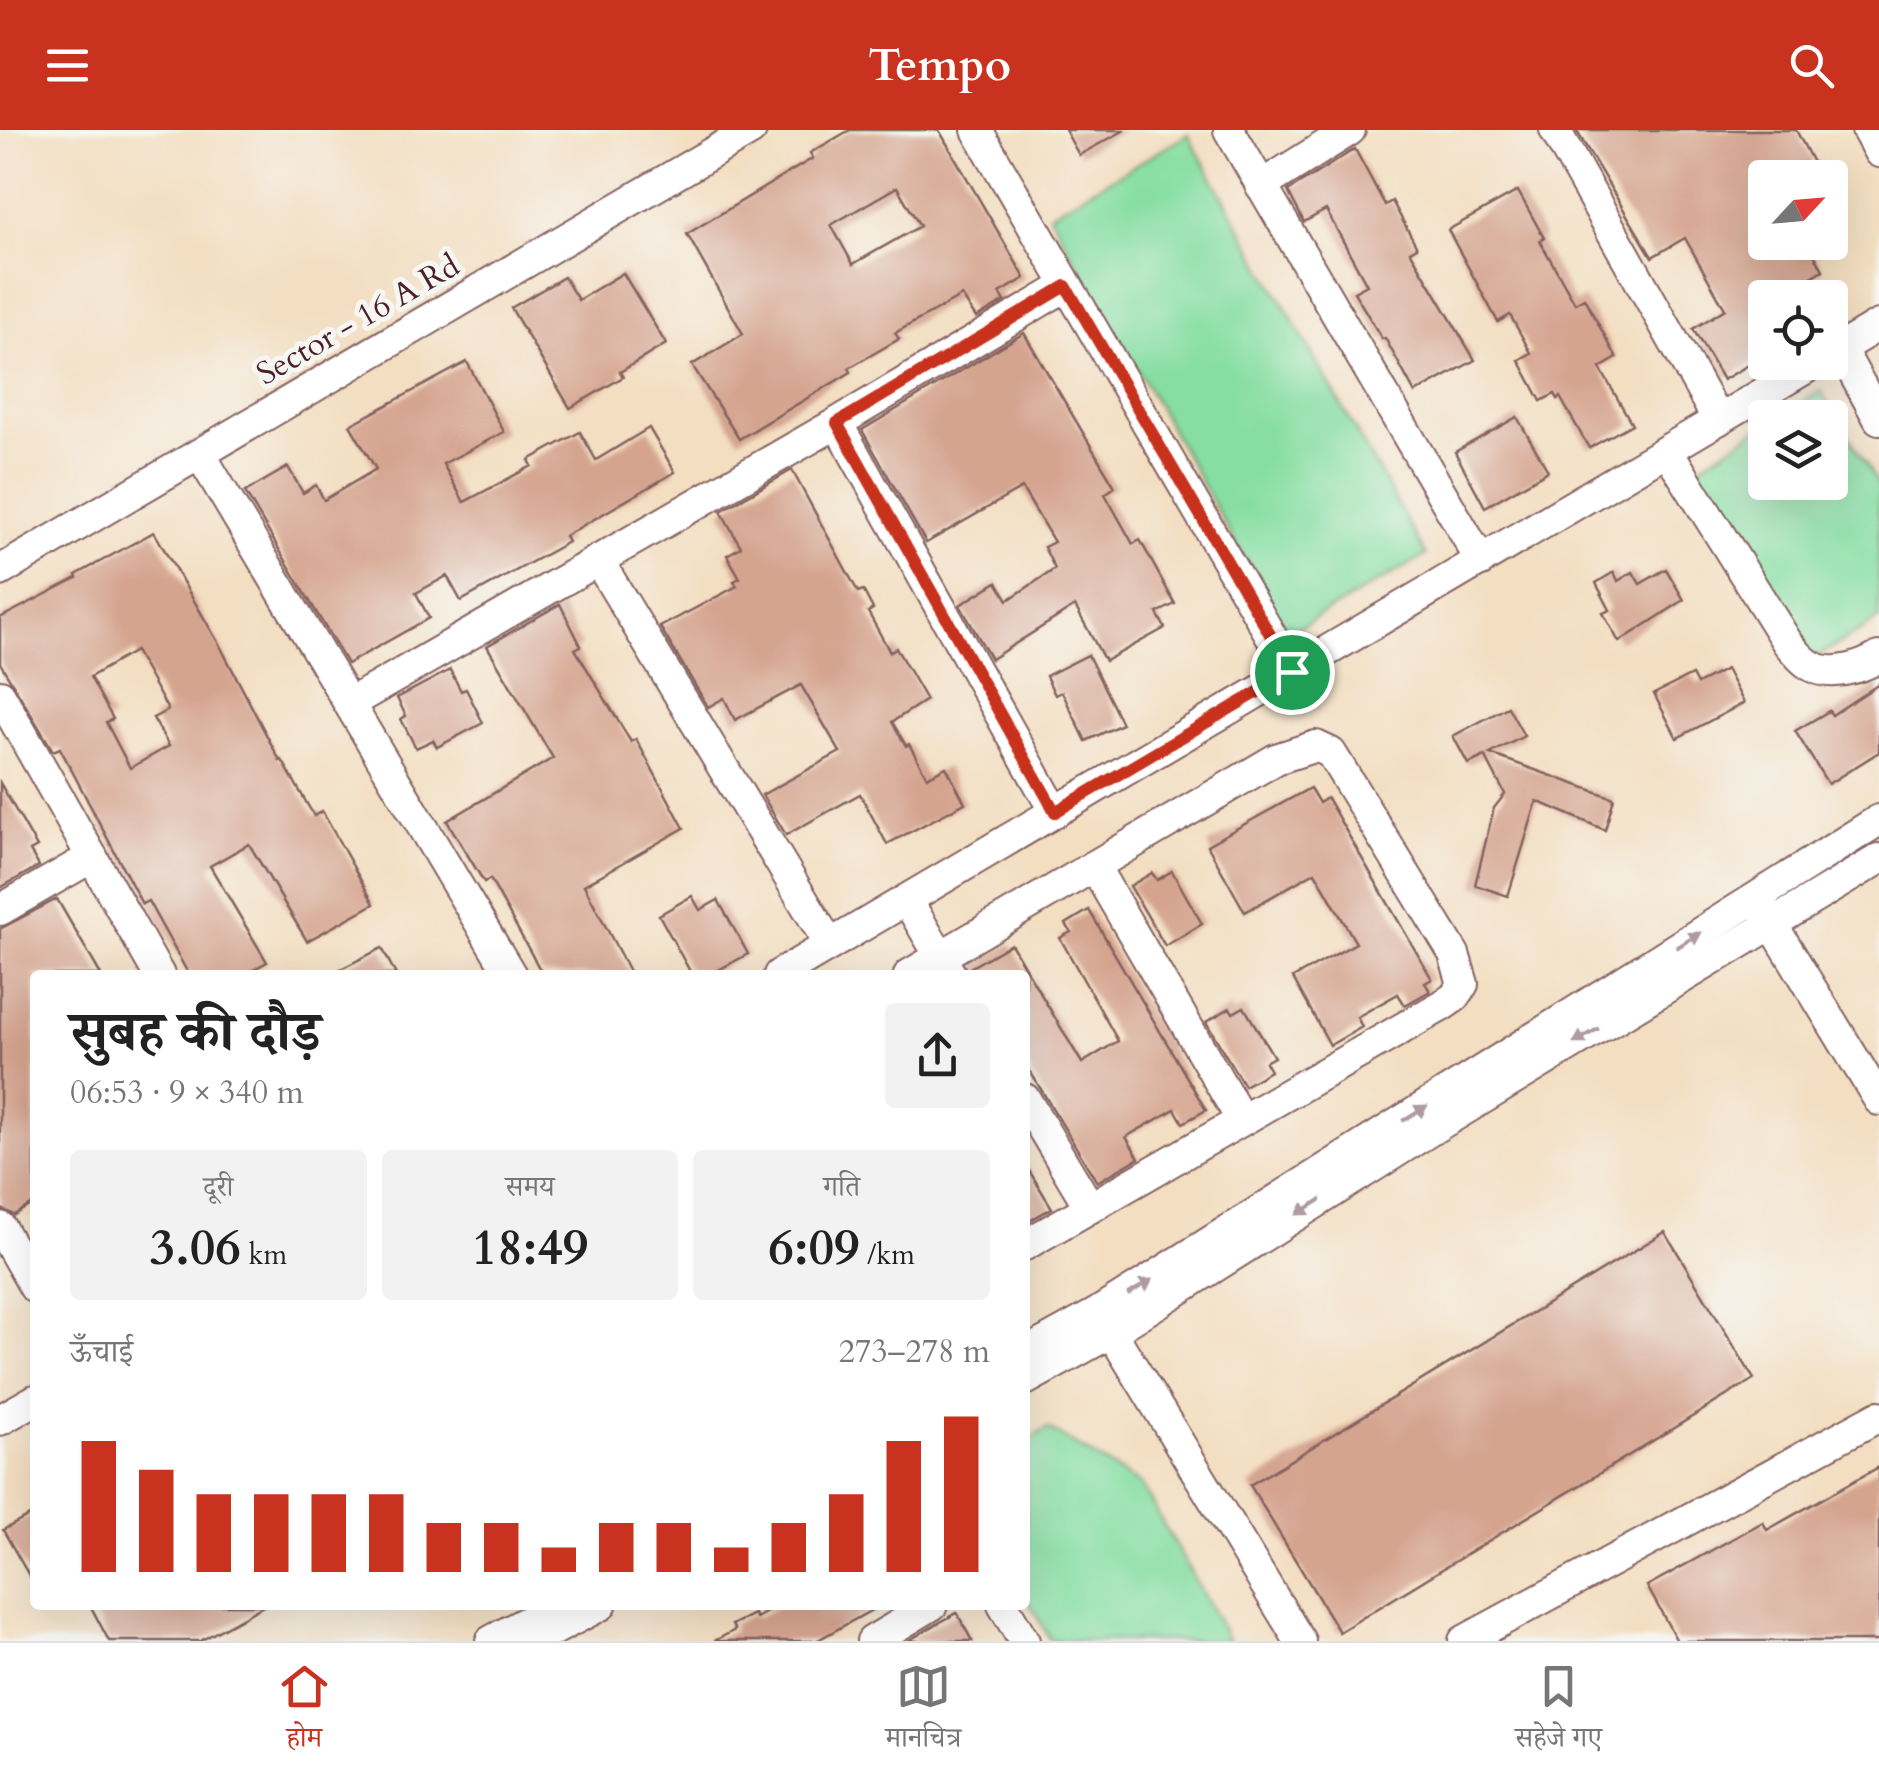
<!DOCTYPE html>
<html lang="hi">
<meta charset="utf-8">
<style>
body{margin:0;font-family:Cardo,"Noto Serif Devanagari",serif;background:#f2f2f2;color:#222;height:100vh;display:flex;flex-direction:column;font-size:38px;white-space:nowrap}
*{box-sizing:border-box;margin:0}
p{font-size:32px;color:#767676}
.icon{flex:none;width:55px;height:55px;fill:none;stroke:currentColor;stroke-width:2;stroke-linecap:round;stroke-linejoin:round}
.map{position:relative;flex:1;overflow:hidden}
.panel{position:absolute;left:30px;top:840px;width:1000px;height:640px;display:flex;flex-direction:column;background:#fff;border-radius:10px;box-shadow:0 10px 40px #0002}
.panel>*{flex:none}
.needle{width:65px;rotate:64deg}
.controls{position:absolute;left:1748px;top:30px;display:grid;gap:20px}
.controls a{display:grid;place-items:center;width:100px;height:100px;border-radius:10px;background:#fff;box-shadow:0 10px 40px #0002;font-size:50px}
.pin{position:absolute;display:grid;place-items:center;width:85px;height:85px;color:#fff;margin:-42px;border:5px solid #fff;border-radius:50%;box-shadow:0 2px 10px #0007}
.round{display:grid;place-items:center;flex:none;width:105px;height:105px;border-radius:10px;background:#f2f2f2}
.overview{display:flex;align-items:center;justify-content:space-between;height:170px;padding:0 40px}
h1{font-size:55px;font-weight:700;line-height:75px}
.stats{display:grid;grid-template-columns:repeat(3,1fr);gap:15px;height:170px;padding:10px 40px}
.stats div{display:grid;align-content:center;border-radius:10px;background:#f2f2f2;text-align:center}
.stats b{font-size:50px;font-weight:700}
.stats small{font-size:28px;font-weight:400}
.stats p{font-size:28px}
.chart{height:280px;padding:20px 40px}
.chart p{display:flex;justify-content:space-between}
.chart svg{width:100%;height:180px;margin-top:10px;stroke:#c8321e;stroke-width:6}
header{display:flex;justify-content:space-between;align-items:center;height:130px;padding:0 40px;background:#c8321e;color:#fff;font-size:45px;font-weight:700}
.menu{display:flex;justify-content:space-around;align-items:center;height:140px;border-top:2px solid #e0e0e0;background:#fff;font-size:28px;color:#767676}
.menu a{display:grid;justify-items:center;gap:5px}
.menu .selected{color:#c8321e}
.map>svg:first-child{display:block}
.green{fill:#86dea2;stroke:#687e66;stroke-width:2.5}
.building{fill:#d5a48f;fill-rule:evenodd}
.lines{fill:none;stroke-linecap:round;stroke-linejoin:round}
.minor-casing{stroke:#856260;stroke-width:34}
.minor{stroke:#fff;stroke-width:30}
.oneway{fill:#ae9aa0}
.route-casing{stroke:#fff;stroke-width:20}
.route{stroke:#c8321e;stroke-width:12}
.labels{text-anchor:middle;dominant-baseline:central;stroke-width:10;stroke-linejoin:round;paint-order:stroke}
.street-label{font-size:32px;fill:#4a1f2b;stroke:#f6f6f2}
</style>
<header><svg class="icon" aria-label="menu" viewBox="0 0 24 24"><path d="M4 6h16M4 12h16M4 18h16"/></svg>Tempo<svg class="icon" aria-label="search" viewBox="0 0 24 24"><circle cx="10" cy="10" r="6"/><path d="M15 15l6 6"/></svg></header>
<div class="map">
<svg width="1879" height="1511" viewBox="0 0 1879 1511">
<rect width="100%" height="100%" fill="#f6f6f2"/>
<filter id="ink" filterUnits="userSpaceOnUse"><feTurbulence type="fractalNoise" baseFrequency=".01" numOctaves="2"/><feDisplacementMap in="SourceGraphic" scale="20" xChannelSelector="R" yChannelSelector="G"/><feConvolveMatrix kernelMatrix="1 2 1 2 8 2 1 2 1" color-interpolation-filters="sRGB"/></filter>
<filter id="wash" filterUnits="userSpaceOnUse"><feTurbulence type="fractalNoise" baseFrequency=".0048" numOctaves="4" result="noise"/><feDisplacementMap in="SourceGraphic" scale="40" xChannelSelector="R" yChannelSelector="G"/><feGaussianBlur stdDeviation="2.25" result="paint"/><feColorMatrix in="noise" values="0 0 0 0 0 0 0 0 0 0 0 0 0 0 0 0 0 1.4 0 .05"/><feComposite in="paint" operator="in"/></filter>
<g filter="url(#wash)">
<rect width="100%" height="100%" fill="#f3dec1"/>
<g class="green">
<polygon points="1188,5 1426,425 1287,504 1049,84"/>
<polygon points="1821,261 1879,356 1879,489 1801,537 1684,345 1765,295 1765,352 1830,352 1830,288 1778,287"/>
<polygon points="1048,1298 1142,1356 1229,1511 1051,1511 1025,1465 1025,1312"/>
</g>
<g id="blocks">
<g class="building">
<path d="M850 0H939L1025 148 1000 163 1005 171 976 188 962 166 895 203 899 209 849 238 851 242 739 309 692 235 743 204 687 104 813 28 810 23ZM897 57 920 96 853 134 831 95Z"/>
<polygon points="1065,0 1125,0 1079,25"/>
<polygon points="1576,0 1796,0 1821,48 1765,48 1765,112 1807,112 1823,140 1810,148 1822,168 1765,168 1765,225 1723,250 1693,199 1725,179 1685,108 1652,127"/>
<polygon points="1355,19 1385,75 1392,71 1417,117 1410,121 1475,230 1415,263 1385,208 1382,209 1354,162 1367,155 1326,80 1304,92 1288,61"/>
<polygon points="1518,61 1544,108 1540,111 1575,173 1584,168 1617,228 1600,238 1632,294 1589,318 1560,267 1558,269 1555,264 1541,271 1519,230 1531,223 1510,185 1498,192 1448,100"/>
<polygon points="623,143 666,214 620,242 623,247 570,278 511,178 564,147 578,170"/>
<polygon points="1024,203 1115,357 1105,364 1133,414 1140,410 1175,474 1157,483 1165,498 1105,531 1075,476 991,529 960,475 997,452 1008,470 1055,439 1044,417 1054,412 1022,358 926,413 862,300"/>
<polygon points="467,232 504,302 443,334 464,372 532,336 529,330 580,302 596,330 649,298 675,342 565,406 568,412 461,471 447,446 416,463 429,488 347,534 245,362 288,337 303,363 316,355 324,370 376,339 350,295"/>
<polygon points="1517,287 1548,341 1485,377 1455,322"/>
<polygon points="792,340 858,462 863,460 873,479 868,482 890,522 896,518 926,570 892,592 906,616 909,614 927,647 946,637 965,673 887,714 860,664 786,705 762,665 840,622 801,555 735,590 724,568 708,577 660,497 737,456 734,451 740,448 727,425 741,417 721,381"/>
<path d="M154 402 218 512 280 631 282 630 314 686 322 681 374 774 307 811 249 714 210 736 267 832 243 845H189L148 771 142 774 60 618 53 621 0 533V488L77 448 76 445ZM135 521 168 580 153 588 169 616 130 638 106 592 113 589 90 547Z"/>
<polygon points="1666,439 1684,470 1619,512 1603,483 1610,480 1596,453 1614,442 1618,451 1633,442 1640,454"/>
<polygon points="560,474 581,516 575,519 631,612 636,609 684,698 584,755 631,845 543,845 490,749 484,752 447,691 553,628 487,516"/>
<polygon points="1088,525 1122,594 1086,611 1062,562 1055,565 1046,546"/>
<polygon points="1726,539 1744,573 1677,608 1654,564 1692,545 1697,554"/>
<polygon points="450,540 461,561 466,559 483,593 437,617 433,610 416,618 401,589 406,586 397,568"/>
<polygon points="1879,554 1879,622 1828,654 1795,601 1829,581 1832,585"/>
<polygon points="1508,577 1524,606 1490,624 1614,668 1605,700 1537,671 1508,766 1475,755 1494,678 1505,664 1485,626 1468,634 1453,606"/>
<polygon points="0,653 37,717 30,721 39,736 0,758"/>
<polygon points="1310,658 1319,673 1327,668 1432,849 1425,853 1430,861 1405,875 1398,864 1357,887 1362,897 1330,915 1293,848 1356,813 1315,742 1245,782 1207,715"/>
<polygon points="1172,741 1202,794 1165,816 1130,756 1152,743 1157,750"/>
<polygon points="692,766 700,780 718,770 748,824 709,845 692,845 659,785"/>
<polygon points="57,769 101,845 35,845 35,1072 14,1085 0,1078 0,799"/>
<polygon points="1089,780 1206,980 1183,993 1175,979 1126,1007 1139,1028 1097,1052 1025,933 1025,845 970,845 968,839 1011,814 1082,933 1118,911 1060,808 1071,802 1066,794"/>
<polygon points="382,818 396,845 329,845"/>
<polygon points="1244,877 1274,927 1265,932 1270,941 1244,956 1206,892 1230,878 1233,883"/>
<polygon points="1025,1034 1052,1078 1025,1093"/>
<polygon points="1665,1102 1754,1249 1339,1502 1250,1355"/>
<polygon points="1879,1337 1879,1511 1677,1511 1647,1456 1763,1392 1767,1400"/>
<polygon points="35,1383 35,1456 3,1400"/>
<polygon points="90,1475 265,1475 200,1511 109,1511"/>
<polygon points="780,1475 881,1475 816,1511 714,1511 735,1500 732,1495 754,1484 756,1488"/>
<polygon points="957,1483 972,1511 908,1511 935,1495"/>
</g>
</g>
</g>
<g filter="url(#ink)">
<use href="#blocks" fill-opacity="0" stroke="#856260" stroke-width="2.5"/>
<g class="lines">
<g class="minor-casing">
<g id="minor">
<polyline points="977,0 1292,542"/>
<polyline points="1229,0 1481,431"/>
<polyline points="1555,0 1718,290"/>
<polyline points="1867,0 1879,22"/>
<polyline points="1261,56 1350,0"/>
<polyline points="1840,218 1879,289"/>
<polyline points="1830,224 1879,195"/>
<polyline points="837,293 1055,682"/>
<path d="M1667 320 1787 512C1794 520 1801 530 1810 535 1829 548 1861 538 1879 527"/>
<polyline points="200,324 511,845"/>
<polyline points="598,430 830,815"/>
<polyline points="0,441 751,0"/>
<polyline points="0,565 159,845"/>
<polyline points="350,573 837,293 1066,156"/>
<polyline points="1094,736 1241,989"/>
<polyline points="907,770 951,845"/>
<polyline points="1763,779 1879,970"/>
<polyline points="0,780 92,727"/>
<polyline points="779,845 1816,232"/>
<polyline points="909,845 1276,629 1316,616 1331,623 1454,824 1463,854 1456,866 1443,875 1025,1115"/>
<polyline points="1025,969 1089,1076"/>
<polyline points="0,1097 35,1158"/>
<polyline points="1101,1185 1300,1511"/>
<polyline points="1025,1223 1099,1182 1879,690"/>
<polyline points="1025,1250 1110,1203 1434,998 1879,729"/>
<polyline points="0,1290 35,1270"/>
<polyline points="1003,1475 1024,1511"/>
<polyline points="491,1511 554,1477"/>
<polyline points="533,1511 601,1475"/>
<polyline points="872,1511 932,1475"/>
<polyline points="1464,1511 1879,1286"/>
</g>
</g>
<use href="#minor" class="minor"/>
</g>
<defs><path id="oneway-solid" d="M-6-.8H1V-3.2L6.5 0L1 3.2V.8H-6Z" transform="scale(2.5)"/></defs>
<g class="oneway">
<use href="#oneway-solid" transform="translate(1689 810) rotate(-32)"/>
<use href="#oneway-solid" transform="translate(1586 906) rotate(149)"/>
<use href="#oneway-solid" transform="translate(1415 983) rotate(-32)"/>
<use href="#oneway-solid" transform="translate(1309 1077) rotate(148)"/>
<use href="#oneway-solid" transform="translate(1140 1157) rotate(-32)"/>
</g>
</g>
<g class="lines" filter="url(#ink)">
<g class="route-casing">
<polygon id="route" points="1066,156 1292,542 1055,682 837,293"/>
</g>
<use href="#route" class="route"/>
</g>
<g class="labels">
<g class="street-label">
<text transform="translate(358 190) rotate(-30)">Sector - 16 A Rd</text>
</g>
</g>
</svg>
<div class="controls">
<a><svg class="needle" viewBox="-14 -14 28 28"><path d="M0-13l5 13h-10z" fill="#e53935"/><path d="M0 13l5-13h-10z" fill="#767676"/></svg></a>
<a><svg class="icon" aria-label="locate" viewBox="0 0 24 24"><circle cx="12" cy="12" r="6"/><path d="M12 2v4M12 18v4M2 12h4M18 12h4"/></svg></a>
<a><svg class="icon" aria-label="layers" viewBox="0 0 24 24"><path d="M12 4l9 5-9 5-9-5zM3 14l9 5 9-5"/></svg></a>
</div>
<div class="pin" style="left:1292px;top:542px;background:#1e9e55"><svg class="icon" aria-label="arrive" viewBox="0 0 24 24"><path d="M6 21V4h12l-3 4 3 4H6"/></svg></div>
<section class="panel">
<div class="overview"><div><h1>सुबह की दौड़</h1><p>06:53 · 9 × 340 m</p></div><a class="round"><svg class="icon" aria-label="share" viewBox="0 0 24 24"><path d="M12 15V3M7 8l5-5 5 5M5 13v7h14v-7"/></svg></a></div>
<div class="stats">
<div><p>दूरी</p><b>3.06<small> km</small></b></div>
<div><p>समय</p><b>18:49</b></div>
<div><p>गति</p><b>6:09<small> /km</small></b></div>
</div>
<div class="chart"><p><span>ऊँचाई</span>273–278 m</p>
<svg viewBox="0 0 160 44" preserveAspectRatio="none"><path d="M5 44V12M15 44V19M25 44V25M35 44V25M45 44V25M55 44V25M65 44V32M75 44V32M85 44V38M95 44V32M105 44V32M115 44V38M125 44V32M135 44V25M145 44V12M155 44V6"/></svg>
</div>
</section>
</div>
<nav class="menu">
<a class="selected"><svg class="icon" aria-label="home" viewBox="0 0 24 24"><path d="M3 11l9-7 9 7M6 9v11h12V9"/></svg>होम</a>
<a><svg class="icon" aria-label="map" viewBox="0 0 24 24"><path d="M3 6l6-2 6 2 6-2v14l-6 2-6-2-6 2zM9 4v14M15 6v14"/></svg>मानचित्र</a>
<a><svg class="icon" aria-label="saved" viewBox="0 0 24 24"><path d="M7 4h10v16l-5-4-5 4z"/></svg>सहेजे गए</a>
</nav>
